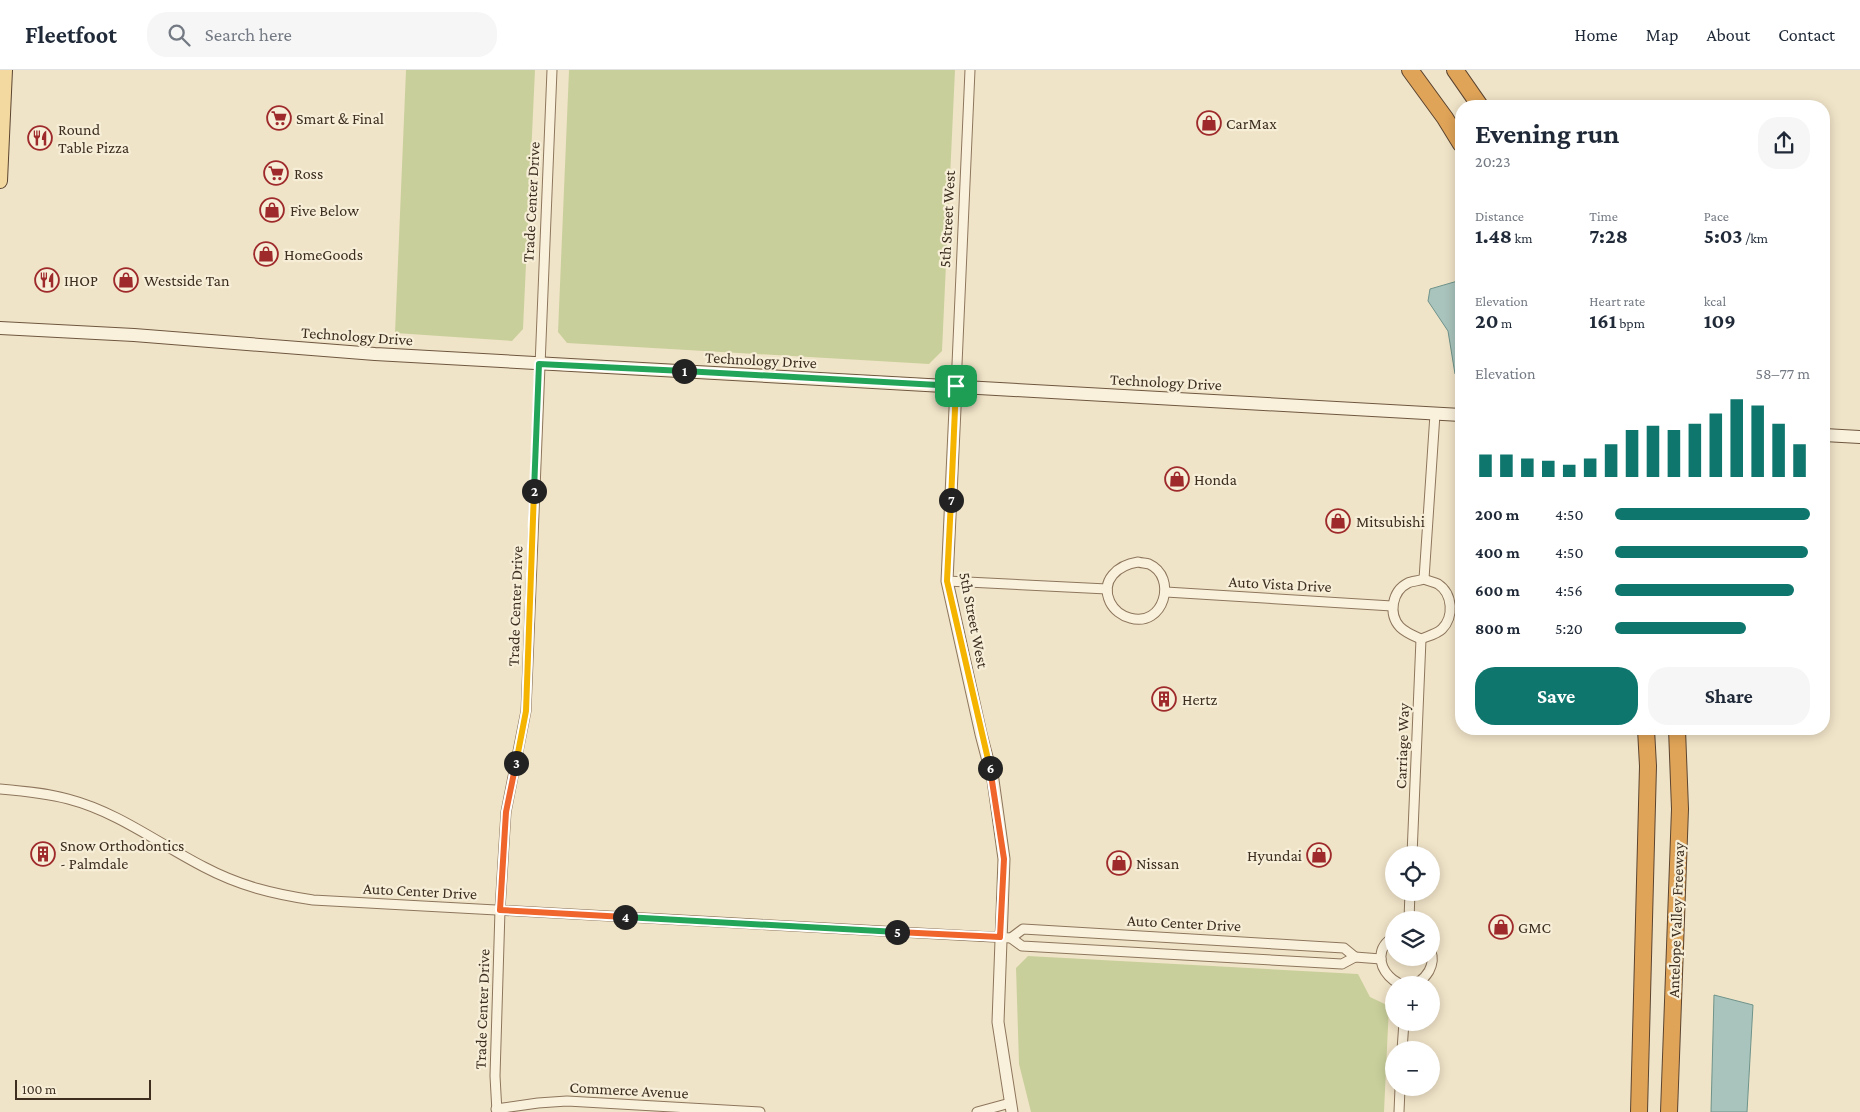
<!DOCTYPE html>
<meta charset="utf-8">
<style>
body{margin:0;font-family:"Crimson Pro",serif;background:#f6f6f7;color:#1f2937;height:100vh;display:flex;flex-direction:column;font-size:19px;white-space:nowrap}
*{box-sizing:border-box;margin:0}
p{font-size:16px;color:#747a83}
.icon{flex:none;width:28px;height:28px;fill:none;stroke:currentColor;stroke-width:2;stroke-linecap:round;stroke-linejoin:round}
.map{position:relative;flex:1;overflow:hidden}
.details{position:absolute;left:1455px;top:30px;width:375px;height:635px;display:flex;flex-direction:column;background:#fff;border-radius:20px;box-shadow:0 2px 12px #0003}
.details>*{flex:none}
.fabs{position:absolute;left:1385px;top:776px;display:grid;gap:10px}
.fabs a{display:grid;place-items:center;width:55px;height:55px;border-radius:50%;background:#fff;box-shadow:0 2px 12px #0003;font-size:25px}
.scale{position:absolute;left:15px;bottom:12px;width:136px;box-sizing:border-box;padding-left:5px;border:2px solid #3d2e20;border-top:0;font-size:14px;line-height:18px;white-space:nowrap;color:#3d2e20;-webkit-text-stroke:4px #f7eed8;paint-order:stroke}
.pin{position:absolute;display:grid;place-items:center;width:42px;height:42px;color:#fff;margin:-21px;border-radius:10px;box-shadow:0 2px 8px #0006}
.km{position:absolute;width:25px;height:25px;margin:-12px;border-radius:50%;background:#222;color:#fff;font-size:14px;line-height:25px;text-align:center}
.round{display:grid;place-items:center;flex:none;width:52px;height:52px;border-radius:20px;background:#f6f6f7}
.headline{display:flex;align-items:center;justify-content:space-between;height:85px;padding:0 20px}
h1{font-size:28px;font-weight:700;line-height:38px}
.figures{display:grid;grid-template-columns:repeat(3,1fr);gap:8px;height:85px;padding:5px 20px}
.figures div{display:grid;align-content:center}
.figures b{font-size:21px;font-weight:700}
.figures small{font-size:14px;font-weight:400}
.figures p{font-size:14px}
.chart{height:140px;padding:10px 20px}
.chart p{display:flex;justify-content:space-between}
.chart svg{width:100%;height:90px;margin-top:5px;stroke:#0f766e;stroke-width:6}
.primary-button{display:flex;gap:10px;margin-top:auto;padding:10px 20px}
.primary-button a{flex:1;height:58px;border-radius:20px;background:#0f766e;color:#fff;font-size:20px;font-weight:700;line-height:58px;text-align:center}
.primary-button a+a{background:#f6f6f7;color:#1f2937}
ul{padding:0 20px;list-style:none;font-size:16px}
li{display:grid;grid-template-columns:80px 60px 1fr;align-items:center;height:38px}
li i{height:12px;border-radius:6px;background:#0f766e}
header{display:flex;align-items:center;gap:30px;box-sizing:border-box;height:70px;padding:0 25px;background:#fff;border-bottom:1px solid #e0e1e3}
header strong{font-size:24px}
nav{display:flex;gap:28px;margin-inline-start:auto;font-size:18px}
.search{width:350px;height:45px;background:#f6f6f7;display:flex;align-items:center;gap:12px;box-sizing:border-box;padding:0 18px;border-radius:20px;color:#747a83;font-size:19px}
.map>svg:first-child{display:block}
.green{fill:#c9cf9b}
.water{fill:#a9c4bc;stroke:#6f938a}
.lines{fill:none;stroke-linecap:round;stroke-linejoin:round}
.minor-casing{stroke:#8d765c;stroke-width:11}
.tertiary-casing{stroke:#8d765c;stroke-width:13}
.secondary-casing{stroke:#6f573f;stroke-width:14}
.primary-casing{stroke:#5b4430;stroke-width:16}
.motorway-casing{stroke:#5b4430;stroke-width:18}
.minor{stroke:#faf1dc;stroke-width:9}
.tertiary{stroke:#faf1dc;stroke-width:11}
.secondary{stroke:#faf1dc;stroke-width:12}
.primary{stroke:#f3d9a0;stroke-width:14}
.motorway{stroke:#e0a458;stroke-width:16}
.split-1-casing{stroke:#fff;stroke-width:10}
.split-2-casing{stroke:#fff;stroke-width:10}
.split-3-casing{stroke:#fff;stroke-width:10}
.split-4-casing{stroke:#fff;stroke-width:10}
.split-5-casing{stroke:#fff;stroke-width:10}
.split-6-casing{stroke:#fff;stroke-width:10}
.split-7-casing{stroke:#fff;stroke-width:10}
.split-8-casing{stroke:#fff;stroke-width:10}
.split-1{stroke:#22a559;stroke-width:6}
.split-2{stroke:#22a559;stroke-width:6}
.split-3{stroke:#f5b400;stroke-width:6}
.split-4{stroke:#f0652b;stroke-width:6}
.split-5{stroke:#22a559;stroke-width:6}
.split-6{stroke:#f0652b;stroke-width:6}
.split-7{stroke:#f5b400;stroke-width:6}
.split-8{stroke:#f5b400;stroke-width:6}
.labels{text-anchor:middle;dominant-baseline:central;stroke-width:4.5;stroke-linejoin:round;paint-order:stroke}
.poi-label{font-size:16px;fill:#3d2e20;stroke:#f7eed8;text-anchor:start}
.street-label{font-size:16px;fill:#3d2e20;stroke:#f7eed8}
</style>
<header>
<strong>Fleetfoot</strong>
<div class="search"><svg class="icon" aria-label="search" viewBox="0 0 24 24"><circle cx="10" cy="10" r="6"/><path d="M15 15l6 6"/></svg>Search here</div>
<nav><a>Home</a><a>Map</a><a>About</a><a>Contact</a></nav>
</header>
<div class="map">
<svg width="1860" height="1042" viewBox="0 0 1860 1042">
<rect width="100%" height="100%" fill="#f0e4c8"/>
<g class="green">
<polygon points="406,0 535,0 523,259 512,271 395,263"/>
<polygon points="569,0 955,0 942,281 929,294 567,273 558,262"/>
<polygon points="1028,886 1358,904 1370,927 1389,936 1384,1042 1031,1042 1019,994 1016,898"/>
</g>
<g class="water">
<polygon points="1461,210 1461,307 1455,304 1448,261 1428,231 1430,219"/>
<polygon points="1714,925 1753,935 1747,1042 1711,1042"/>
</g>
<g class="lines">
<g class="minor-casing">
<g id="minor">
<polyline points="956,317 970,0"/>
<path d="M1138 492C1141 493 1146 493 1149 494 1178 507 1164 558 1130 548 1122 546 1114 540 1110 532 1100 510 1118 495 1138 492Z"/>
<path d="M1424 509C1428 511 1434 512 1438 514 1453 524 1454 547 1442 559 1437 564 1428 566 1421 569 1414 566 1406 563 1400 557 1388 544 1392 521 1408 513 1412 511 1419 511 1424 509Z"/>
<polyline points="1424,509 1435,344"/>
<polyline points="947,511 1107,519"/>
<polyline points="1166,522 1392,536"/>
<path d="M0 719C23 721 46 723 68 729 118 742 159 774 204 797 240 816 273 824 313 830L1011 868 1022 876 1342 894 1355 887 1381 889"/>
<polyline points="1412,785 1421,569"/>
<polyline points="1409,850 1410,822"/>
<path d="M1394 867C1358 887 1405 940 1429 901 1432 895 1434 889 1431 882"/>
<polyline points="1011,868 1023,859 1344,878 1355,887"/>
<polyline points="1402,980 1404,952"/>
<polyline points="496,1039 538,1033 567,1031 760,1042"/>
<polyline points="497,1042 495,1006 500,840 506,742 526,641 552,0"/>
<polyline points="977,1042 1010,1033"/>
<polyline points="1399,1042 1400,1018"/>
</g>
</g>
<g class="tertiary-casing">
<polyline id="tertiary" points="956,317 947,511 981,664 993,710 1004,789 998,952 1012,1042"/>
</g>
<g class="secondary-casing">
<g id="secondary">
<polyline points="0,258 134,265 375,284 1461,345"/>
<polyline points="1824,365 1860,367"/>
</g>
</g>
<g class="primary-casing">
<polyline id="primary" points="0,111 5,0"/>
</g>
<g class="motorway-casing">
<g id="motorway">
<polyline points="1410,0 1445,48 1461,74"/>
<polyline points="1455,0 1480,36"/>
<polyline points="1639,1042 1648,696 1646,659"/>
<polyline points="1669,1042 1680,739 1677,659"/>
</g>
</g>
<use href="#minor" class="minor"/>
<use href="#tertiary" class="tertiary"/>
<use href="#secondary" class="secondary"/>
<use href="#primary" class="primary"/>
<use href="#motorway" class="motorway"/>
</g>
<g class="lines">
<g class="split-1-casing">
<polyline id="split-1" points="684,301 956,316"/>
</g>
<g class="split-2-casing">
<polyline id="split-2" points="534,421 539,294 684,301"/>
</g>
<g class="split-3-casing">
<polyline id="split-3" points="516,693 526,641 534,421"/>
</g>
<g class="split-4-casing">
<polyline id="split-4" points="516,693 506,742 500,840 625,847"/>
</g>
<g class="split-5-casing">
<polyline id="split-5" points="625,847 897,862"/>
</g>
<g class="split-6-casing">
<polyline id="split-6" points="897,862 1000,867 1004,789 990,698"/>
</g>
<g class="split-7-casing">
<polyline id="split-7" points="951,430 947,511 990,698"/>
</g>
<g class="split-8-casing">
<polyline id="split-8" points="951,430 956,316"/>
</g>
<use href="#split-1" class="split-1"/>
<use href="#split-2" class="split-2"/>
<use href="#split-3" class="split-3"/>
<use href="#split-4" class="split-4"/>
<use href="#split-5" class="split-5"/>
<use href="#split-6" class="split-6"/>
<use href="#split-7" class="split-7"/>
<use href="#split-8" class="split-8"/>
</g>
<defs>
<g id="supermarket-ring" transform="scale(1.25)"><circle r="9.5" fill="#f7eed8" stroke="#9e2a2b" stroke-width="1.5"/><path d="M-6-5.5h2.5l.6 2H6L4.5 2H-2.5L-4.4-4H-6ZM-1.5 3.2a1.3 1.3 0 1 0 .1 0ZM3 3.2a1.3 1.3 0 1 0 .1 0Z" fill="#9e2a2b"/></g>
<g id="shop-ring" transform="scale(1.25)"><circle r="9.5" fill="#f7eed8" stroke="#9e2a2b" stroke-width="1.5"/><path d="M-5-2.5h2.3a2.7 3.5 0 0 1 5.4 0H5L5.5 6h-11ZM-1.5-2.5h3a1.5 2.3 0 0 0-3 0Z" fill="#9e2a2b"/></g>
<g id="restaurant-ring" transform="scale(1.25)"><circle r="9.5" fill="#f7eed8" stroke="#9e2a2b" stroke-width="1.5"/><path d="M-5-6h1v4h1v-4h1v4h1v-4h1v5L-1.5 .5V6h-2V.5L-5-1ZM5-6V6H3V1.5H1.5Q1.5-4 5-6Z" fill="#9e2a2b"/></g>
<g id="building-ring" transform="scale(1.25)"><circle r="9.5" fill="#f7eed8" stroke="#9e2a2b" stroke-width="1.5"/><path d="M-4-6H4V6H1V3H-1V6H-4ZM-2.5-4.3h1.7v1.8h-1.7ZM.8-4.3h1.7v1.8H.8ZM-2.5-1h1.7V.8h-1.7ZM.8-1h1.7V.8H.8Z" fill="#9e2a2b"/></g>
</defs>
<g fill-rule="evenodd">
<use href="#supermarket-ring" x="279" y="48"/>
<use href="#shop-ring" x="1209" y="53"/>
<use href="#restaurant-ring" x="40" y="68"/>
<use href="#supermarket-ring" x="276" y="103"/>
<use href="#shop-ring" x="272" y="140"/>
<use href="#shop-ring" x="266" y="184"/>
<use href="#restaurant-ring" x="47" y="210"/>
<use href="#shop-ring" x="126" y="210"/>
<use href="#shop-ring" x="1177" y="409"/>
<use href="#shop-ring" x="1338" y="451"/>
<use href="#building-ring" x="1164" y="629"/>
<use href="#building-ring" x="43" y="784"/>
<use href="#shop-ring" x="1319" y="785"/>
<use href="#shop-ring" x="1119" y="793"/>
<use href="#shop-ring" x="1501" y="857"/>
</g>
<g class="labels">
<g class="poi-label">
<text x="296" y="48">Smart &amp; Final</text>
<text x="1226" y="53">CarMax</text>
<text x="58" y="59">Round<tspan x="58" dy="18">Table Pizza</tspan></text>
<text x="294" y="103">Ross</text>
<text x="290" y="140">Five Below</text>
<text x="284" y="184">HomeGoods</text>
<text x="64" y="210">IHOP</text>
<text x="144" y="210">Westside Tan</text>
<text x="1194" y="409">Honda</text>
<text x="1356" y="451">Mitsubishi</text>
<text x="1182" y="629">Hertz</text>
<text x="60" y="775">Snow Orthodontics<tspan x="60" dy="18">- Palmdale</tspan></text>
<text x="1302" y="785" text-anchor="end">Hyundai</text>
<text x="1136" y="793">Nissan</text>
<text x="1518" y="857">GMC</text>
</g>
<g class="street-label">
<text transform="translate(531 132) rotate(-87)">Trade Center Drive</text>
<text transform="translate(947 149) rotate(-87)">5th Street West</text>
<text transform="translate(357 266) rotate(4)">Technology Drive</text>
<text transform="translate(761 290) rotate(3)">Technology Drive</text>
<text transform="translate(1166 312) rotate(3)">Technology Drive</text>
<text transform="translate(1280 514) rotate(3)">Auto Vista Drive</text>
<text transform="translate(515 536) rotate(-88)">Trade Center Drive</text>
<text transform="translate(974 550) rotate(79)">5th Street West</text>
<text transform="translate(1402 676) rotate(-88)">Carriage Way</text>
<text transform="translate(420 821) rotate(3)">Auto Center Drive</text>
<text transform="translate(1676 850) rotate(-88)">Antelope Valley Freeway</text>
<text transform="translate(1184 853) rotate(3)">Auto Center Drive</text>
<text transform="translate(482 939) rotate(-88)">Trade Center Drive</text>
<text transform="translate(629 1020) rotate(3)">Commerce Avenue</text>
</g>
</g>
</svg>
<div class="fabs">
<a><svg class="icon" aria-label="locate" viewBox="0 0 24 24"><circle cx="12" cy="12" r="6"/><path d="M12 2v4M12 18v4M2 12h4M18 12h4"/></svg></a>
<a><svg class="icon" aria-label="layers" viewBox="0 0 24 24"><path d="M12 4l9 5-9 5-9-5zM3 14l9 5 9-5"/></svg></a>
<a>+</a>
<a>−</a>
</div>
<div class="scale">100 m</div>
<div class="pin" style="left:956px;top:316px;background:#1e9e55"><svg class="icon" aria-label="arrive" viewBox="0 0 24 24"><path d="M6 21V4h12l-3 4 3 4H6"/></svg></div>
<b class="km" style="left:684px;top:301px">1</b>
<b class="km" style="left:534px;top:421px">2</b>
<b class="km" style="left:516px;top:693px">3</b>
<b class="km" style="left:625px;top:847px">4</b>
<b class="km" style="left:897px;top:862px">5</b>
<b class="km" style="left:990px;top:698px">6</b>
<b class="km" style="left:951px;top:430px">7</b>
<section class="details">
<div class="headline"><div><h1>Evening run</h1><p>20:23</p></div><a class="round"><svg class="icon" aria-label="share" viewBox="0 0 24 24"><path d="M12 15V3M7 8l5-5 5 5M5 13v7h14v-7"/></svg></a></div>
<div class="figures">
<div><p>Distance</p><b>1.48<small> km</small></b></div>
<div><p>Time</p><b>7:28</b></div>
<div><p>Pace</p><b>5:03<small> /km</small></b></div>
</div>
<div class="figures">
<div><p>Elevation</p><b>20<small> m</small></b></div>
<div><p>Heart rate</p><b>161<small> bpm</small></b></div>
<div><p>kcal</p><b>109</b></div>
</div>
<div class="chart"><p><span>Elevation</span>58–77 m</p>
<svg viewBox="0 0 160 44" preserveAspectRatio="none"><path d="M5 44V33M15 44V33M25 44V35M35 44V36M45 44V38M55 44V35M65 44V28M75 44V21M85 44V19M95 44V21M105 44V18M115 44V13M125 44V6M135 44V9M145 44V18M155 44V28"/></svg>
</div>
<ul>
<li><b>200 m</b>4:50<i style="width:100%"></i></li>
<li><b>400 m</b>4:50<i style="width:99%"></i></li>
<li><b>600 m</b>4:56<i style="width:92%"></i></li>
<li><b>800 m</b>5:20<i style="width:67%"></i></li>
</ul>
<div class="primary-button"><a>Save</a><a>Share</a></div>
</section>
</div>
